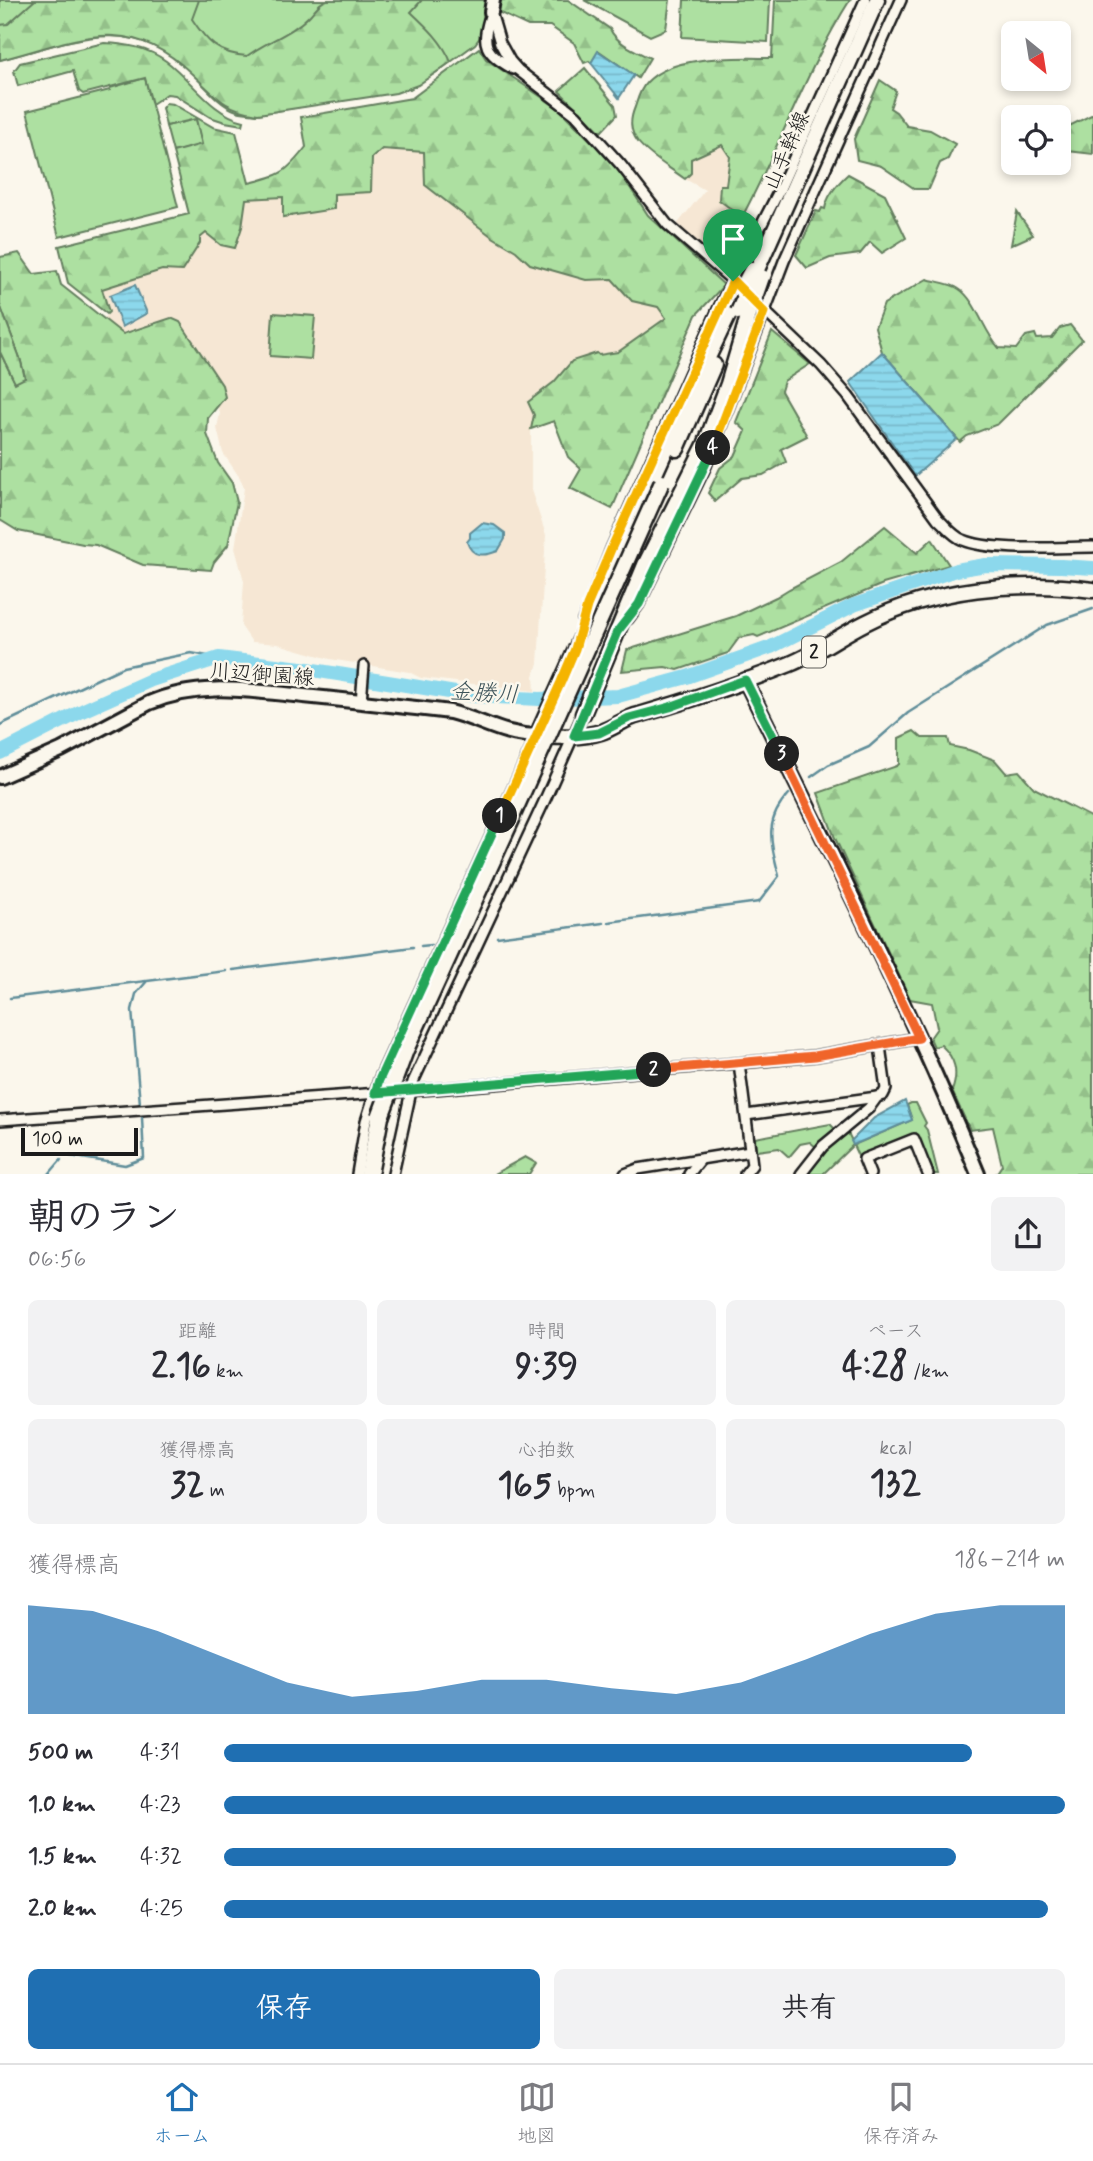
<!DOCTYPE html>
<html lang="ja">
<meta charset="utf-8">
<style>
body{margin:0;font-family:Mynerve,"Klee One",sans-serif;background:#f2f2f3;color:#2b2b33;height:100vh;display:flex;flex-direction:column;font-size:26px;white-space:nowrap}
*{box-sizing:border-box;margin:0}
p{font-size:23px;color:#7c7c81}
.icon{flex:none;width:38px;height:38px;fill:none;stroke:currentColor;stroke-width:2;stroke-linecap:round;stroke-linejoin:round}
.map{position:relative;height:1174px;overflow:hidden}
.sheet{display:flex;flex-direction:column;background:#fff;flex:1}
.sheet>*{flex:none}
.needle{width:46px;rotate:150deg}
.tools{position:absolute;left:1001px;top:21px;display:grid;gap:14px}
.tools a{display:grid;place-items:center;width:70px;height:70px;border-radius:10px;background:#fff;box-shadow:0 4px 10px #0003;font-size:35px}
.scale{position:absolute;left:21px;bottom:18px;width:117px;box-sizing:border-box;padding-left:7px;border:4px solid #1c1c1c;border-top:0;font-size:19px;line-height:24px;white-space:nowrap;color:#1c1c1c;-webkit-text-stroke:5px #fbf7ec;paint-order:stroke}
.pin{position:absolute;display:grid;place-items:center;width:60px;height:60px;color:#fff;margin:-72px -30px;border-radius:50% 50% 50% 0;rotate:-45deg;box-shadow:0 0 7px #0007}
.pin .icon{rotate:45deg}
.km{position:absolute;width:35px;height:35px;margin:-18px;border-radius:50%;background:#222;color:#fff;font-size:19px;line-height:35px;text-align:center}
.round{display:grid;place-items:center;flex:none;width:74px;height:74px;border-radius:10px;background:#f2f2f3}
.head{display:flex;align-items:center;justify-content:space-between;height:119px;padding:0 28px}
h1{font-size:38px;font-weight:800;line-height:52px}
.stats{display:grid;grid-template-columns:repeat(3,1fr);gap:10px;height:119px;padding:7px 28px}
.stats div{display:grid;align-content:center;border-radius:10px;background:#f2f2f3;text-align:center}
.stats b{font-size:35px;font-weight:800}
.stats small{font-size:19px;font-weight:400}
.stats p{font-size:19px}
.chart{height:196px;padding:14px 28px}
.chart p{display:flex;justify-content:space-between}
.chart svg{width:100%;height:126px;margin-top:7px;fill:#1f6fb2;opacity:.7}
.primary-button{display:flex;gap:14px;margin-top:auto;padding:14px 28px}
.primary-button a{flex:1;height:80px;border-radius:10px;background:#1f6fb2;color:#fff;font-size:28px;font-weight:800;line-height:80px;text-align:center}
.primary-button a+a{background:#f2f2f3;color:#2b2b33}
ul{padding:0 28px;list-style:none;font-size:23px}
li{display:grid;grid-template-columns:112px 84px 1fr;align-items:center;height:52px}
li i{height:18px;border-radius:9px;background:#1f6fb2}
.tab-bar{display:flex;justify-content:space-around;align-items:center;height:98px;border-top:2px solid #e1e1e2;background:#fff;font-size:19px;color:#7c7c81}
.tab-bar a{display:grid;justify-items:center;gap:4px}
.tab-bar .on{color:#1f6fb2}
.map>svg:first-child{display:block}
.built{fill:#f6e7d4}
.green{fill:#ade0a1;stroke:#647e5e;stroke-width:2}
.forest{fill:url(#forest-firs);stroke:#647e5e;stroke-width:2}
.cemetery{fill:url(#cemetery-stones);stroke:#647e5e;stroke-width:2}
.water{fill:url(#water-rules);stroke:#5f8d99;stroke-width:2}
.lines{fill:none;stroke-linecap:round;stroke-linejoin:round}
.stream{stroke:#5f8d99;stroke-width:2.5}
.river{stroke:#8cd8ec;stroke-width:14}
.street-casing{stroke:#1c1c1c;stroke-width:14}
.secondary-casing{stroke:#1c1c1c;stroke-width:18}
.primary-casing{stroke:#1c1c1c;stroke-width:19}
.highway-casing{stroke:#1c1c1c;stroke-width:21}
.street{stroke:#fbf7ec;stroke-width:9}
.secondary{stroke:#fbf7ec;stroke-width:12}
.primary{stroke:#fbf7ec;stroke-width:14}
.highway{stroke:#fbf7ec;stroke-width:16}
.primary-bridge-casing{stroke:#1c1c1c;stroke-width:19;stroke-linecap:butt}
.highway-bridge-casing{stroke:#1c1c1c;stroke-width:21;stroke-linecap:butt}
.primary-bridge{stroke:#fbf7ec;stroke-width:14}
.highway-bridge{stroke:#fbf7ec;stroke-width:16}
.split-1-casing{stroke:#fff;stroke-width:14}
.split-2-casing{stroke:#fff;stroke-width:14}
.split-3-casing{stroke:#fff;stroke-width:14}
.split-4-casing{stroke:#fff;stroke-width:14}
.split-5-casing{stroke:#fff;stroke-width:14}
.split-1{stroke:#f5b400;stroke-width:9}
.split-2{stroke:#22a559;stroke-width:9}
.split-3{stroke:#f0652b;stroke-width:9}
.split-4{stroke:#22a559;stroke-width:9}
.split-5{stroke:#f5b400;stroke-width:9}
.labels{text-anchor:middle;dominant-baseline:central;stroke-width:5;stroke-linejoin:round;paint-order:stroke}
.shield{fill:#fbf7ec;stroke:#5f5e5a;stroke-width:2}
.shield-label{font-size:19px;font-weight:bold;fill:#1c1c1c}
.street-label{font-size:21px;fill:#1c1c1c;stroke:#fbf7ec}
.water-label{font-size:23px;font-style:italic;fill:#3e545a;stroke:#fbf7ec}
</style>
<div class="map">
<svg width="1093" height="1174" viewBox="0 0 1093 1174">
<defs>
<pattern id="forest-firs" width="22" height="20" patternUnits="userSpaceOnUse" patternTransform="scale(1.75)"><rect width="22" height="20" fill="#ade0a1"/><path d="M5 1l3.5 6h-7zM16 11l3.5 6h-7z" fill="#94c08a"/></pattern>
<pattern id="cemetery-stones" width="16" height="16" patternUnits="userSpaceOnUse" patternTransform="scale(1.75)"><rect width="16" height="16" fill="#ade0a1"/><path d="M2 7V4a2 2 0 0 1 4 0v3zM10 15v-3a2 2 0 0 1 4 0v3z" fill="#94c08a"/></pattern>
<pattern id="water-rules" width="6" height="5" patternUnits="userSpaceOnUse" patternTransform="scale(1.75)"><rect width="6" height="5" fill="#8cd8ec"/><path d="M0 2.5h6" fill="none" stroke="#78b9ca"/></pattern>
</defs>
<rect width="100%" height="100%" fill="#fbf7ec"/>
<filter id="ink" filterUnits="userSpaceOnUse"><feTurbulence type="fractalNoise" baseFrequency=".0143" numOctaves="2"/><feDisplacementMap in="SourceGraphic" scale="14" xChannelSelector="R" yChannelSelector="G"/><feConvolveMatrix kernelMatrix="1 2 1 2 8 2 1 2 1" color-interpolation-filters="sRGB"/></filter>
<g filter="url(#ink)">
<g class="built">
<polygon points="722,145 730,156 726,186 719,200 742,217 725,246 711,260 675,227 705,190 685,179 691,173 691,159"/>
<polygon points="382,149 424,152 491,236 516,251 530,264 586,280 612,279 632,301 658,307 666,319 618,353 599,355 566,367 554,382 529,402 534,415 531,429 531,490 546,535 538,663 534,676 535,691 421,678 409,672 330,659 278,644 252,642 241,626 244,581 235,548 244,488 240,478 223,453 217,428 220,413 217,405 225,397 171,318 124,335 103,319 109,312 102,289 162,270 182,271 200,238 206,233 222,245 242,227 245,199 283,196 283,217 333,194 371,192 372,158"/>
</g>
<g class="green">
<path d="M0 0H489L481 36 475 44 440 70 410 89 258 114C251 113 243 113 237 111 218 105 202 82 188 69 128 13 69 42 0 60Z"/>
<polygon points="584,0 670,0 666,29 650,36"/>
<polygon points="684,0 770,0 768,42 682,37"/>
<polygon points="585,68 615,105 617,115 601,132 559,91"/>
<polygon points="145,78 178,207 59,237 27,111 110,90 110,88"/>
<polygon points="196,119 202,145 173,152 166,126"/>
<polygon points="1017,212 1033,235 1011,245"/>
<polygon points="273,313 315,316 311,359 270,356"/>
<polygon points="911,1103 916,1103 926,1123 924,1126 927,1130 938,1174 932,1174 916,1133 858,1156 853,1145 823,1174 806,1174 826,1149 847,1131 854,1145 912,1120 907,1105"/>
<polygon points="830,1124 836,1130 817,1148 810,1142 800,1144 789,1157 779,1148 756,1151 755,1138"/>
</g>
<g class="forest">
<path d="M35 0H199L192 19C207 42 218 54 247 56 267 41 292 34 310 15 316 9 318 3 327 0H422L411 12C427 27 443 42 451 62L418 85 396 93 258 114C223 109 216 96 191 73 127 11 75 41 0 60V25L8 24Z"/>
<path d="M497 0H568L610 29C617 44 636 51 650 58L638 78 599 51 591 63 589 61 584 63 574 43 550 26H528L496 11Z"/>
<path d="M775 0H850C807 68 780 146 742 217L719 200 720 185H726L730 157 722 145 691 159V173L685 179C669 167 650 157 638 142 629 130 630 119 635 107 638 98 640 89 647 82 673 54 737 58 772 58Z"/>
<path d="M104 43C126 44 147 47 166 61 192 80 211 114 244 121L243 125 225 122 210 117 175 95 167 94 152 104 145 78 83 94 79 91 73 71 18 86 14 71 20 63Z"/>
<path d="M479 48 486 59 559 109 616 166 648 215 724 285 696 315 612 509 570 488 581 469 568 457 554 421 531 429 534 415 528 402 554 382 572 361 597 353 599 355 618 352 666 318 658 307 632 301 612 279 586 280 530 264 516 251 491 236 425 185 424 152 382 149 372 158 371 192 334 194V209L283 217V197L246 199 242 227 235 248 221 245 206 233 200 238V243L182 271 162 270 102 289 109 312 107 314 68 283 59 246 189 214 173 152 202 144 196 119 166 126 162 108 166 103 173 104 213 127 236 132 249 183C281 175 285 174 306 147L301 117 412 98Z"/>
<polygon points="880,80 896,91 890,108 896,112 907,126 930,130 955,144 948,159 940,163 929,189 915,189 881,166 857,160 854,139"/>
<polygon points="1093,114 1093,154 1059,150 1059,131"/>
<path d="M848 174 885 194 906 238 882 253 870 242 860 254 830 258 807 268 796 255 816 211 820 212 822 208 825 209C827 196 838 183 848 174Z"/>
<polygon points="19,253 34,274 57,271 61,285 123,334 171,318 180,322 222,385 225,397 208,418 207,434 218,463 232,483 237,502 228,545 214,562 211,570 143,565 96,545 83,544 18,531 0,520 0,352 15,382 25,377 20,358 0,305 0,257"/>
<path d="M927 279C936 282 951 283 959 289 976 300 984 332 999 348L1016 349 1026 336 1035 334 1037 339 1052 338 1060 328 1070 325 1082 340 998 424 967 436 960 442 882 352 875 327 884 304Z"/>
<polygon points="772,332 810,364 784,381 781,391 807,436 781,449 786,462 763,475 742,478 715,501 708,493 720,468 735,456 746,431 736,422"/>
<polygon points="885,526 917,553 932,539 949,565 883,584 758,637 754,635 739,638 728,653 678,670 665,667 622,671 627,650 736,616 776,597 789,589 841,562"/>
<path d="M914 731 922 738H948L950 746 969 750 995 760 1006 773 1019 771 1034 788 1093 818V1174H996L1002 1165 993 1127 970 1130 952 1091C959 1072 955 1058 941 1045L934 1047 930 1038 937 1028 932 1003 910 999 835 838 818 793 897 766 899 764V738Z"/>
<polygon points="525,1157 536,1163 529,1174 494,1174"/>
</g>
<polygon class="cemetery" points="0,305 20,358 25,378 15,383 0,352"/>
<g class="water">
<polygon points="598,51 634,75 619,98 591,63"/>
<polygon points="135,285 147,313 122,327 110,295"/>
<polygon points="882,352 957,439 915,476 850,382"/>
<path d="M482 523 494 525 505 533V539L498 551C485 556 472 558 467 542L470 538V533Z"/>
<polygon points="905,1101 912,1120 853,1145 851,1141 874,1118"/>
</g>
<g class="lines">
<g class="stream">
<polyline points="0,725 123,667 191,653 219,658"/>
<polyline points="811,777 828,765 869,747 908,713 1047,625 1093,609"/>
<path d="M609 922 759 902 779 876C771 843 763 821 789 794"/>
<polyline points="497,937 603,923"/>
<polyline points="421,946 431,945"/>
<polyline points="233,970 413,947"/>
<polyline points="10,998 146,981"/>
<polyline points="140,1104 132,1010 136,994 147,981 226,971"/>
<polyline points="70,1156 125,1165 144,1158 142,1118"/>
<polyline points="49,1174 61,1160"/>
</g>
<polyline class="river" points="0,753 84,710 151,680 219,658 301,668 474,696 540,699 618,696 687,677 771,647 854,605 956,570 986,565 1061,566 1093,568"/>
<g class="street-casing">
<g id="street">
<path d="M491 12 500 43 510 61 518 70 576 115 621 165 667 224 733 281 821 365 848 396 938 519C946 526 953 536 963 540 990 552 1062 547 1093 547"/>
<path d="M491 13C480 46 485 52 513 69"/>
<polyline points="628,619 639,604 706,466 784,261 901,0"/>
<polyline points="583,621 612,547 719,307 779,191 865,0"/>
<polyline points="361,702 364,666"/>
<polyline points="739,1063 752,1165 745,1174"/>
<polyline points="746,1115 877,1097"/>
<polyline points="0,1120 435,1089 739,1063 815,1056 919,1038"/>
<polyline points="357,1174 366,1121 379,1080 537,736"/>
<polyline points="393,1174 413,1082 543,804 583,714"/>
<polyline points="625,1174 638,1169 750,1151"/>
<polyline points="689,1174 701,1159"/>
<polyline points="801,1174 823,1146 869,1108 877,1097 883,1095 886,1089 880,1046"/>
<polyline points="870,1174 864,1159 914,1139 928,1174"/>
</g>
</g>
<g class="secondary-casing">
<g id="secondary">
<polyline points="491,12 493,0"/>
<path d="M745 680C826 844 909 1006 978 1174"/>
<path d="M0 777 61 750 149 703C199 681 252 691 304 696 353 701 401 706 450 712 482 720 501 735 537 736"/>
</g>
</g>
<g class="primary-casing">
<g id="primary">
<polyline points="756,272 877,0"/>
<path d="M732 307 695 385 537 736C557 737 582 738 601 732 614 728 625 718 639 715 690 700 741 684 790 664 817 653 839 636 865 623 933 588 1018 580 1093 590"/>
<polyline points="677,449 714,365"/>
<polyline points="583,714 645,565 705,445 728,384 747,320"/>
</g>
</g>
<g class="highway-casing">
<polyline id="highway" points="369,1174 380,1117"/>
</g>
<use href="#street" class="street"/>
<use href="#secondary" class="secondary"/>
<use href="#primary" class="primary"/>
<use href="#highway" class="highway"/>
<g class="primary-bridge-casing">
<g id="primary-bridge">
<polyline points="741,290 752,269"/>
<polyline points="738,312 750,285"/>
<polyline points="747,320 762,277"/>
<polyline points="512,817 662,482"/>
</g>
</g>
<g class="highway-bridge-casing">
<polyline id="highway-bridge" points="380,1117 405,1050 512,817"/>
</g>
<use href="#primary-bridge" class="primary-bridge"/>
<use href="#highway-bridge" class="highway-bridge"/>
</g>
</g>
<g class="lines" filter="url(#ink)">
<g class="split-1-casing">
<polyline id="split-1" points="500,816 561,682 575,649 587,606 612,547 733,281"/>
</g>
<g class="split-2-casing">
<polyline id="split-2" points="500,816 379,1080 375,1093 654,1070"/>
</g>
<g class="split-3-casing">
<polyline id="split-3" points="654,1070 815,1056 919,1038 782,754"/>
</g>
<g class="split-4-casing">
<polyline id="split-4" points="713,448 639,604 617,632 574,736 599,733 629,718 670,707 745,680 782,754"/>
</g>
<g class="split-5-casing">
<polyline id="split-5" points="713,448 764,312 733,281"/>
</g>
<use href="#split-1" class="split-1"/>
<use href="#split-2" class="split-2"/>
<use href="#split-3" class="split-3"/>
<use href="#split-4" class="split-4"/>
<use href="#split-5" class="split-5"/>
</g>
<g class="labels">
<rect class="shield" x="802" y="636.5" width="24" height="31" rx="5"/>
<g class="shield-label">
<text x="814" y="652">2</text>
</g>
<g class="street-label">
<text transform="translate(787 151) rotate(-66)">山手幹線</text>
<text transform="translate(262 675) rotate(4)">川辺御園線</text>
</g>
<g class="water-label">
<text transform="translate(484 694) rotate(3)">金勝川</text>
</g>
</g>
</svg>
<div class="tools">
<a><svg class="needle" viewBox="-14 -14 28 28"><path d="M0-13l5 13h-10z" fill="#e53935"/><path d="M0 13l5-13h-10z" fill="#7c7c81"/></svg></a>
<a><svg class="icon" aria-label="locate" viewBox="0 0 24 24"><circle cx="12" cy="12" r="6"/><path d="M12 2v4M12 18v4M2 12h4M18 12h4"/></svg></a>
</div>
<div class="scale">100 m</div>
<div class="pin" style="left:733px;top:281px;background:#1e9e55"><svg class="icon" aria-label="arrive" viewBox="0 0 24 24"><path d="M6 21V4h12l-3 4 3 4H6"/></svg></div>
<b class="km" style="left:500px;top:816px">1</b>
<b class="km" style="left:654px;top:1070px">2</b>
<b class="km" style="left:782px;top:754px">3</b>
<b class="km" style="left:713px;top:448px">4</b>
</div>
<section class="sheet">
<div class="head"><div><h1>朝のラン</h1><p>06:56</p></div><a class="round"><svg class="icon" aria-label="share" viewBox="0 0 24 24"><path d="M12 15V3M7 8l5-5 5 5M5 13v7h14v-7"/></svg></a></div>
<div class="stats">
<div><p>距離</p><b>2.16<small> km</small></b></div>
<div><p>時間</p><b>9:39</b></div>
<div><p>ペース</p><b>4:28<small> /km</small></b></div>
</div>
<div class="stats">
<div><p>獲得標高</p><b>32<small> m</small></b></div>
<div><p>心拍数</p><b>165<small> bpm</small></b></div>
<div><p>kcal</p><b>132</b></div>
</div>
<div class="chart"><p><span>獲得標高</span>186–214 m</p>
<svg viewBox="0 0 160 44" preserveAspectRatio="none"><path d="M0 44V6L10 8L20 15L30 24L40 33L50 38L60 36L70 32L80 32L90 35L100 37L110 33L120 25L130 16L140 9L150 6L160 6V44z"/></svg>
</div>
<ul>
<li><b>500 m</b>4:31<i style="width:89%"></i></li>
<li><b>1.0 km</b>4:23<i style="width:100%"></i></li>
<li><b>1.5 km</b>4:32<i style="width:87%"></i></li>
<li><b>2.0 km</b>4:25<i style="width:98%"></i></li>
</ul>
<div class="primary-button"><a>保存</a><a>共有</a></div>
</section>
<nav class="tab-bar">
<a class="on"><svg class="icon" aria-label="home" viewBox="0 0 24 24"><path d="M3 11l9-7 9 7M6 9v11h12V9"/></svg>ホーム</a>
<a><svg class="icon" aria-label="map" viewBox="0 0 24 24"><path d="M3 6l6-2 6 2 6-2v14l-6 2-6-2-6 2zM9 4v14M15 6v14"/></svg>地図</a>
<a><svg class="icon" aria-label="saved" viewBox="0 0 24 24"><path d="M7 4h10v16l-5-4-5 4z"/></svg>保存済み</a>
</nav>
